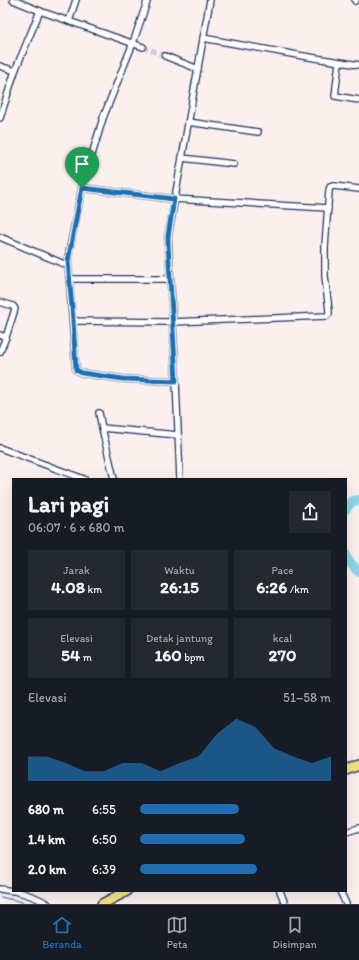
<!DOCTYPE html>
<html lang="id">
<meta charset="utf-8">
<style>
body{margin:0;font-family:Itim,sans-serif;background:#242831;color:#f1f3f6;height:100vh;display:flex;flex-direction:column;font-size:15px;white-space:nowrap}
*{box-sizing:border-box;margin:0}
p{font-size:13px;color:#9ea1a6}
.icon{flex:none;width:22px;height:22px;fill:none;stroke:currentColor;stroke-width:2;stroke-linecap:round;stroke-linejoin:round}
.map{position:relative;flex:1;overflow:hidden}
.drawer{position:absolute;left:12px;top:478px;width:335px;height:414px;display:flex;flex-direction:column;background:#171b24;border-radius:0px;box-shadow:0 4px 16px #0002}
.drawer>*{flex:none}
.pin{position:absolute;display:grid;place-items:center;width:34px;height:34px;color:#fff;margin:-41px -17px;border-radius:50% 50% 50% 0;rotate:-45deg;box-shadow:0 0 4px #0007}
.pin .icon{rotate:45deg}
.round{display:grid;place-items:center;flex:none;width:42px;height:42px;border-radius:0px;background:#242831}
.summary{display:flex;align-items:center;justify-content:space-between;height:68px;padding:0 16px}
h1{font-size:22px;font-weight:700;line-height:30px}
.metrics{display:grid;grid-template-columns:repeat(3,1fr);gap:6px;height:68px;padding:4px 16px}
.metrics div{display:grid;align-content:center;border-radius:0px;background:#242831;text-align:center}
.metrics b{font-size:17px;font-weight:700}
.metrics small{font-size:11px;font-weight:400}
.metrics p{font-size:11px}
.chart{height:112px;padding:8px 16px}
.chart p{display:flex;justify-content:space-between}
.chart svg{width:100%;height:72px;margin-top:4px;fill:#1f6fb2;opacity:.7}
ul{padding:0 16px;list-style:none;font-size:13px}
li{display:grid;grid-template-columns:64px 48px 1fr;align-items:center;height:30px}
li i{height:10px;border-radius:5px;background:#1f6fb2}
.tab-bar{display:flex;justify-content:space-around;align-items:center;height:56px;border-top:1px solid #363941;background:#171b24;font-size:11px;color:#9ea1a6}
.tab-bar a{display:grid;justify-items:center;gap:2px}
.tab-bar .current{color:#1f6fb2}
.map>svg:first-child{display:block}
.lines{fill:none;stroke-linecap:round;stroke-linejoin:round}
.stream{stroke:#5f93b3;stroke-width:1.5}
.river{stroke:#8cd6ec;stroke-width:10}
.minor-tunnel{stroke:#cfc9d1;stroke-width:5.5;stroke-dasharray:5.5 3;stroke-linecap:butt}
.minor-casing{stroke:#1b2f5e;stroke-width:8}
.primary-casing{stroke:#1b2f5e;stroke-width:12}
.minor{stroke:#fff;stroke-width:5.5}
.primary{stroke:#f5e381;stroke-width:9}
.route-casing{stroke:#fff;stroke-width:8}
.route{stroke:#1f6fb2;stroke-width:5}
</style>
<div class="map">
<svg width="359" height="904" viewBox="0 0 359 904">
<rect width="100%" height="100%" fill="#fcf0ee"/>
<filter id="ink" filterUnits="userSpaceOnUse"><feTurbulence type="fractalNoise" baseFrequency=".025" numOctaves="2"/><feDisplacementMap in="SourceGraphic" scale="8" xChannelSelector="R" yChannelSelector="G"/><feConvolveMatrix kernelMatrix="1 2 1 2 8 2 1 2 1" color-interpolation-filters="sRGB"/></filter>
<g filter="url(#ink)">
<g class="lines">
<polyline class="stream" points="0,897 19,901 26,904"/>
<g class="river">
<polyline points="346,509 352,501 359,500"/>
<polyline points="346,555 348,561 359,572"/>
</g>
<polyline class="minor-tunnel" points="143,47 165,56"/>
<g class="minor-casing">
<g id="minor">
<polyline points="13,0 40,11 143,47"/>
<polyline points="355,1 356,0"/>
<polyline points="69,21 76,0"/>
<polyline points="203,38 303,56 359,65"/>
<polyline points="165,56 198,69"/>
<polyline points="339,62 335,96 359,100"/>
<polyline points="0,66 15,71"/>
<polyline points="0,118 15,71 40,11"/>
<polyline points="188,122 258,132"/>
<polyline points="182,158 234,164"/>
<polyline points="82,188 174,199 328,208"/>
<polyline points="0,237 64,264 67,263 82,188 103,118 133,43 147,2"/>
<polyline points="68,261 76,370 82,373 123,379 176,381"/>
<polyline points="70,279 170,279"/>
<polyline points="0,302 13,306 15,309 6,337 0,352"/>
<polyline points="73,320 77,321 172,322 327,316 329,314 329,311 325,276 325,247 329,190 330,187 334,186 359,189"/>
<polyline points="0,335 6,337"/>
<polyline points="99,413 102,428 178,435"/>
<polyline points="102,428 114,479"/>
<polyline points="0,448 84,479"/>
<polyline points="180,479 176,381 168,237 210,0"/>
<polyline points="346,832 359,828"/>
<polyline points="0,889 13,891"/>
<path d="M15 891C26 894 38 897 48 904"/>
<polyline points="280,891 285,904"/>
<polyline points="340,891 346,904"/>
</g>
</g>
<g class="primary-casing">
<g id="primary">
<polyline points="346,770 359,765"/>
<polyline points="102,904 127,891"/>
</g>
</g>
<use href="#minor" class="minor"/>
<use href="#primary" class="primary"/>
</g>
</g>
<g class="lines" filter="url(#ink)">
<g class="route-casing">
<polygon id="route" points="82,188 174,199 168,236 168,244 176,381 123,379 82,373 76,370 73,320 68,261"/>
</g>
<use href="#route" class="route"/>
</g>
</svg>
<div class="pin" style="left:82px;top:188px;background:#1e9e55"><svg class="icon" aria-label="arrive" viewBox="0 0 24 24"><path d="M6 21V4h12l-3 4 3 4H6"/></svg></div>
<section class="drawer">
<div class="summary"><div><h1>Lari pagi</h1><p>06:07 · 6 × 680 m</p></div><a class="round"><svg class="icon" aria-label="share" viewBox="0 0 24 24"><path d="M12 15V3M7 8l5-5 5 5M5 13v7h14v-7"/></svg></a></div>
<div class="metrics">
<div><p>Jarak</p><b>4.08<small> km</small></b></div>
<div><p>Waktu</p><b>26:15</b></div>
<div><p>Pace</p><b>6:26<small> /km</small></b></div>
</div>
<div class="metrics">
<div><p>Elevasi</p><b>54<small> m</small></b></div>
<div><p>Detak jantung</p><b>160<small> bpm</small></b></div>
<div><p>kcal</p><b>270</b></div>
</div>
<div class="chart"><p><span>Elevasi</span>51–58 m</p>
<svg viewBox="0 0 160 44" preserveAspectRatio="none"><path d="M0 44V29L10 29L20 33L30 38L40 38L50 33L60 33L70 38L80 33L90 29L100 15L110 6L120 11L130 24L140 29L150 33L160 29V44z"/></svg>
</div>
<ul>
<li><b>680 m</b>6:55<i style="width:52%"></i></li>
<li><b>1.4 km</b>6:50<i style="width:55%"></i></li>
<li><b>2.0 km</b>6:39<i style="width:61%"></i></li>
</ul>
</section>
</div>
<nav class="tab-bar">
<a class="current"><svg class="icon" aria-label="home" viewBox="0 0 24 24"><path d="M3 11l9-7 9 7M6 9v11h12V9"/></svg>Beranda</a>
<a><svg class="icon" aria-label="map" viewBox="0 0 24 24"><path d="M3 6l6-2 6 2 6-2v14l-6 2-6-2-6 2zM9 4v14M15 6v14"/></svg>Peta</a>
<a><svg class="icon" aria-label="saved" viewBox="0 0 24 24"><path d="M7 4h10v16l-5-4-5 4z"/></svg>Disimpan</a>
</nav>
